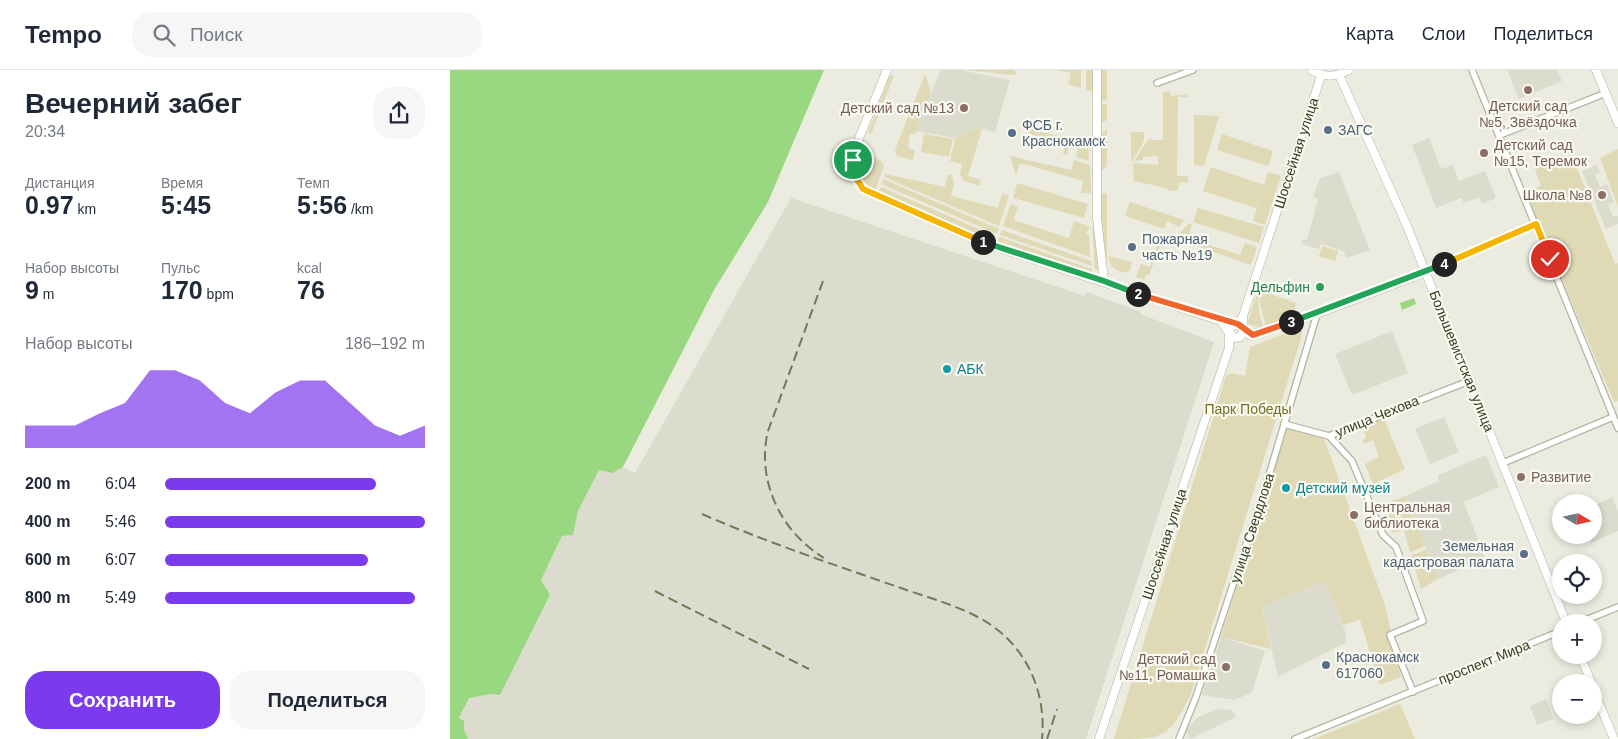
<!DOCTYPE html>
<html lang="ru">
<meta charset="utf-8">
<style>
body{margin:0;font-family:Helvetica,sans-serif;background:#f6f6f7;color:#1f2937;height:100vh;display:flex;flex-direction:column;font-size:19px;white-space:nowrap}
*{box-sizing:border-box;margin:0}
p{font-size:16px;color:#747a83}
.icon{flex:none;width:28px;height:28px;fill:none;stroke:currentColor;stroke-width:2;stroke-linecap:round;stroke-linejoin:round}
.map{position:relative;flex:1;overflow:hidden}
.sheet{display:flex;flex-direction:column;background:#fff;width:450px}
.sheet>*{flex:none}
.needle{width:32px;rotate:99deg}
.tools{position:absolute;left:1102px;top:424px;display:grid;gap:10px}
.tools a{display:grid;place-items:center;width:50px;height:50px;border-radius:50%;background:#fff;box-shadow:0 2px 8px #0003;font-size:25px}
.pin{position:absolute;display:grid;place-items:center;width:42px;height:42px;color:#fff;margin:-21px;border:2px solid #fff;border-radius:50%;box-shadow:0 1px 5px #0007}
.km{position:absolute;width:25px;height:25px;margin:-12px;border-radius:50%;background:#222;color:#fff;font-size:14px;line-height:25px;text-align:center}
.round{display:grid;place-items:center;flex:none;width:52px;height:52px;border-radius:20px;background:#f6f6f7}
.summary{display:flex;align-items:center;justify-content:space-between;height:85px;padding:0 25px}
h1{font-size:28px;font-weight:700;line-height:38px}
.stats{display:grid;grid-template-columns:repeat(3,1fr);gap:8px;height:85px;padding:5px 25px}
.stats div{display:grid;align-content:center}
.stats b{font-size:25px;font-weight:700}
.stats small{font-size:14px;font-weight:400}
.stats p{font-size:14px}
.chart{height:140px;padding:10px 25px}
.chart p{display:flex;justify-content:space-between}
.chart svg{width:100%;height:90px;margin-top:5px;fill:#7c3aed;opacity:.7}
.button{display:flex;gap:10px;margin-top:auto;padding:10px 25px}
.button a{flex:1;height:58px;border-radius:20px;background:#7c3aed;color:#fff;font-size:20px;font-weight:700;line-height:58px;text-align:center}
.button a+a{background:#f6f6f7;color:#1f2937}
ul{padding:0 25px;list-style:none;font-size:16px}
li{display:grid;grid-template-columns:80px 60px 1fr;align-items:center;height:38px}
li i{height:12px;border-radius:6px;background:#7c3aed}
header{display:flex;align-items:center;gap:30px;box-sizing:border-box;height:70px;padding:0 25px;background:#fff;border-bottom:1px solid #e0e1e3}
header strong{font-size:24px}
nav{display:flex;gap:28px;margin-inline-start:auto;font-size:18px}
.search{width:350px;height:45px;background:#f6f6f7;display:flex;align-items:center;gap:12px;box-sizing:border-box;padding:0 18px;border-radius:20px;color:#747a83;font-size:19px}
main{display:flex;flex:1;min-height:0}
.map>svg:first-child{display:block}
.built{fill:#dbdccd}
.green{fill:#e0d9b5}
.water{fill:#99d880}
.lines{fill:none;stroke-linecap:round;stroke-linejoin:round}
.street-casing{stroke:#b1b5a1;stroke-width:8}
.secondary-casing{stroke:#b0b699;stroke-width:9}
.street{stroke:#fff;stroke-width:5.5}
.secondary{stroke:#fff;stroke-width:8}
.rail{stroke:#707a58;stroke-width:2;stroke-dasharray:10 5;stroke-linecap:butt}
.split-1-casing{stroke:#fff;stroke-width:10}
.split-2-casing{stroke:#fff;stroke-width:10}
.split-3-casing{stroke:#fff;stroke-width:10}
.split-4-casing{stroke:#fff;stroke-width:10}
.split-5-casing{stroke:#fff;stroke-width:10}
.split-1{stroke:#f5b400;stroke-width:6}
.split-2{stroke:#22a559;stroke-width:6}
.split-3{stroke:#f0652b;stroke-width:6}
.split-4{stroke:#22a559;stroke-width:6}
.split-5{stroke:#f5b400;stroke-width:6}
.education-dot{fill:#8d6e63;stroke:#f8f9f0;stroke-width:2}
.service-dot{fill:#5c6f8a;stroke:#f8f9f0;stroke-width:2}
.leisure-dot{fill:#2e9e5b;stroke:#f8f9f0;stroke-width:2}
.culture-dot{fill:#0f9aa8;stroke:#f8f9f0;stroke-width:2}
.labels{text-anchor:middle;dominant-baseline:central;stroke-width:4.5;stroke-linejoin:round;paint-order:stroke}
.education-label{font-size:14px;fill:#785e54;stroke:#f8f9f0;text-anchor:end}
.service-label{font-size:14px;fill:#4e5e75;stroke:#f8f9f0;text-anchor:start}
.street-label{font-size:14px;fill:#353f1e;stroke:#f8f9f0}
.leisure-label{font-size:14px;fill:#27864d;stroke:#f8f9f0;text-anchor:end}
.culture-label{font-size:14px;fill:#0d838f;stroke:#f8f9f0;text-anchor:start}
.park-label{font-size:14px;fill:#757123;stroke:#f8f9f0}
</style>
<header>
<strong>Tempo</strong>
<div class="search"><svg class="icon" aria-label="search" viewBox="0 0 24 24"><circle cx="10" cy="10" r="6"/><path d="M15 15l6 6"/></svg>Поиск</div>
<nav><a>Карта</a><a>Слои</a><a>Поделиться</a></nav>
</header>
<main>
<section class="sheet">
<div class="summary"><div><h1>Вечерний забег</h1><p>20:34</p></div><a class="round"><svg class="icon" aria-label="share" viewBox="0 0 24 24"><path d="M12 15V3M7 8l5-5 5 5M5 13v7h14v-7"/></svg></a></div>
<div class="stats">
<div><p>Дистанция</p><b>0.97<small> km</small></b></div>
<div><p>Время</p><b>5:45</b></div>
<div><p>Темп</p><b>5:56<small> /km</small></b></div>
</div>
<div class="stats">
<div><p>Набор высоты</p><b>9<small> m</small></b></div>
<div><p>Пульс</p><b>170<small> bpm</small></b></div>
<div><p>kcal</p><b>76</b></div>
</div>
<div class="chart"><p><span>Набор высоты</span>186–192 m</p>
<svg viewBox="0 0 160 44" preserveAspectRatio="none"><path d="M0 44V33L10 33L20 33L30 27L40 22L50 6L60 6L70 11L80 22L90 27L100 17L110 11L120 11L130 22L140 33L150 38L160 33V44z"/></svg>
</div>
<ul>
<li><b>200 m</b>6:04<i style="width:81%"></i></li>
<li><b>400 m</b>5:46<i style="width:100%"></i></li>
<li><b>600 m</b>6:07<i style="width:78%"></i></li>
<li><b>800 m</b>5:49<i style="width:96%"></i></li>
</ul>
<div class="button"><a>Сохранить</a><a>Поделиться</a></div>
</section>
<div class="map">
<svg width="1168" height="669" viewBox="0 0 1168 669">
<rect width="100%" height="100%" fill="#ebecdf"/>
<g class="built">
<polygon points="494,0 510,0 560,10 545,62 529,58 505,68 466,61 490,1"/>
<polygon points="1057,0 1107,0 1112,11 1069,29"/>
<polygon points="979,68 991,99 1003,95 1009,111 1035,101 1046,128 1032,134 1029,127 1014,133 1011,128 986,138 962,75"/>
<polygon points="1147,95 1150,102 1145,105 1150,117 1157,114 1164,132 1158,135 1163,147 1168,146 1168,154 1156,159 1132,101"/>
<polygon points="889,102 920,180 897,188 893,181 871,174 869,179 851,174 853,169 857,170 867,134 868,129 863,127 870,108"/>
<polygon points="341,128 635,226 637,222 691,242 690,244 764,272 636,669 18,669 9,648 19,627 40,624 49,626 100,526 91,510 112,466 123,465 128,441 149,400 157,402 173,397 185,403"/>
<polygon points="942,261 958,303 902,325 885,284"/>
<polygon points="994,347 1009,382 980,394 965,359"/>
<polygon points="1036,385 1049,417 1014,432 1035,489 988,509 955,426 989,411 988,405"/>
<polygon points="1162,427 1168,441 1168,461 1141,473 1137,465 1144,465 1144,436"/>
<polygon points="874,511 897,566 895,568 897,572 828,607 812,537"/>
<polygon points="771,567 815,581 802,622 785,630 752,625"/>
<polygon points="1096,629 1103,649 1087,655 1080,636"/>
<polygon points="769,639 782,640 786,647 740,669 736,660 748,647"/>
</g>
<g class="green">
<polygon points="516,0 564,0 567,4 561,5"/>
<polygon points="607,0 631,0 631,18 618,14 621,3"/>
<polygon points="636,0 644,0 645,22 636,20"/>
<polygon points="651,0 657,0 657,30 651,31"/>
<polygon points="475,4 481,22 465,64 460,64 458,78 465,80 463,90 447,86 445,80"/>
<polygon points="440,5 444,6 421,64 418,62"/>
<polygon points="719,21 721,26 737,24 738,27 728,27 727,106 738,106 738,113 730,112 728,120 719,121 716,118 684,111 683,93 708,95 708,86 693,87 693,90 684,91 700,67 700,70 713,70 713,23"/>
<polygon points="651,34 657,34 657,50 651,53"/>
<polygon points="744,45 769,46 754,96 744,95"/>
<polygon points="584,51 587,52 584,60 638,73 639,91 626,87 628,78 619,76 617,85 613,84 615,74 579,64"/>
<polygon points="529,58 532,59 518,106 531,110 530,116 514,111 510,105 512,94 500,91 505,68"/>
<polygon points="657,59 657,96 651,101 651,64"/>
<polygon points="681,62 694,62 694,71 681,93"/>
<polygon points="474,64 503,69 499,87 471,82"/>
<polygon points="772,64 823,81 818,96 767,80"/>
<polygon points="1168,79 1168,137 1150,88"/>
<path d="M409 81 431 91 434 96 425 121C409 112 410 98 409 81Z"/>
<polygon points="1122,85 1165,194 1168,193 1168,331 1164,332 1075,122 1091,116 1085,99"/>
<polygon points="560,86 621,100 624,90 640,95 641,123 631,123 633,111 578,95 569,94 566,105"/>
<polygon points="761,97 814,115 818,102 831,106 815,155 803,151 810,128 806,138 753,121"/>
<polygon points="435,104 495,117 498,104 502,105 504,114 501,126 548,138 552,124 559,125 549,156 434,107"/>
<polygon points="433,109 549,159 547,164 431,114"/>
<polygon points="567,113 638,134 634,148 563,128"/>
<polygon points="431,117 545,166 543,173 428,124"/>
<polygon points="657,123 657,198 655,198 650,162 650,124"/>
<polygon points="680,132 734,150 729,157 717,151 714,159 675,146"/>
<polygon points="561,134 568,136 564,150 619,168 624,151 640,157 635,164 639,165 640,187 553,156"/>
<polygon points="748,138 814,157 809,173 743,152"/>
<polygon points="739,153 742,154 738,168 790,185 795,173 807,177 801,195 732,171 732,169 729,168 729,164"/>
<polygon points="642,157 645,158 651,202 645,199"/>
<polygon points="552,160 641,191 642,196 550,165"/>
<polygon points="549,167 642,199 642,206 547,175"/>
<polygon points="707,175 710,176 699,205 696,205 694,210 686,207 691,194 700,197"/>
<polygon points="872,176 888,181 885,191 869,186"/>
<path d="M658 186 682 192 680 200 674 203C664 199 660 197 658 186Z"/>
<polygon points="808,220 809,243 814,258 797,254"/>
<polygon points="812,221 846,233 840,252 816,258 809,228 809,223"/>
<path d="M852 257V265L741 624C718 669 715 669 664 669L776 306 783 303 795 306 800 277Z"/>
<polygon points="933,347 955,399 923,414 915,394 929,387 923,370 913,374 913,370 916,367 912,355"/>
<polygon points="836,356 873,366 935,535 951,607 930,615 910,550 893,555 874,511 812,537 821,579 771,567"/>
<polygon points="955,426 975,476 960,482 954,460 943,463 934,434"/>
<polygon points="976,480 988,509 971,519 961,485"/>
<polygon points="950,634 965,669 864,669"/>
</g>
<g class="water">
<polygon points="0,0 374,0 318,132 264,220 173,397 162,403 149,400 128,441 123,465 112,466 91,510 100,525 50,625 40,624 19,628 9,648 14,651 14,660 18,669 0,669"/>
<polygon points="964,228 966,234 952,240 950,233"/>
</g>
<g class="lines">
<g class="street-casing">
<g id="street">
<polyline points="1022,0 1168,358"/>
<polyline points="707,13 743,0"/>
<polyline points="1050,65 1156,23"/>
<polyline points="976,202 1086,154"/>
<polyline points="834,354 879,366 1019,311"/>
<polyline points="879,366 902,391 933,465 946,477 973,551 940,565 963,622"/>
<polyline points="1053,393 1163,347"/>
<polyline points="1131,552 1168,537"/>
<polyline points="729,669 746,627 820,402 867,244"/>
<polyline points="845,669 1111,561"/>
</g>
</g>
<g class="secondary-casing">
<g id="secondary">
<path d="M437 0 405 78C402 94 404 106 413 119L531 172 780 254 788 253 793 246"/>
<polyline points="647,0 647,148 654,211"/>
<path d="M862 0C875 8 886 7 899 0"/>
<polyline points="1146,0 1168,53"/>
<polyline points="889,5 957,156 1116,552"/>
<polyline points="799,265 867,244 976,202"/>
<path d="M803 265C796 262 791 254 783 255L779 261 784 268 790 267 793 263V246L871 6"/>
<polyline points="1130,585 1141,612"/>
<polyline points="1144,621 1164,669"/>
<polyline points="649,669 779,278 779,263 771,251"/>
</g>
</g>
<use href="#street" class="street"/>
<use href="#secondary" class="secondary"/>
<g class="rail">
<path d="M373 211 318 361C306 411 331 462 374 488"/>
<path d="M252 444C316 472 382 494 448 517 481 529 521 538 549 561 581 587 596 628 592 669"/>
<polyline points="205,521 359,599"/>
<polyline points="597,669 607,639"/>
</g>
</g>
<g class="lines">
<g class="split-1-casing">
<polyline id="split-1" points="403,90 406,108 413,119 533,172"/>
</g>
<g class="split-2-casing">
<polyline id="split-2" points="533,172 654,211 688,224"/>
</g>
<g class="split-3-casing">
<polyline id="split-3" points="688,224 788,254 803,265 841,252"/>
</g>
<g class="split-4-casing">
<polyline id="split-4" points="841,252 994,194"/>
</g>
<g class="split-5-casing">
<polyline id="split-5" points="994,194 1086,154 1100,189"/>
</g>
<use href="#split-1" class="split-1"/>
<use href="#split-2" class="split-2"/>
<use href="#split-3" class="split-3"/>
<use href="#split-4" class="split-4"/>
<use href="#split-5" class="split-5"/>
</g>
<g class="education-dot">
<circle cx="1078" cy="20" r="5"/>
<circle cx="514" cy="38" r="5"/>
<circle cx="1034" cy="83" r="5"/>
<circle cx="1152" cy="125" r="5"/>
<circle cx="1071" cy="407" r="5"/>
<circle cx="904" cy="445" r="5"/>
<circle cx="776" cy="597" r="5"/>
</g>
<g class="service-dot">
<circle cx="878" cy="60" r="5"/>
<circle cx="562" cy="63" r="5"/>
<circle cx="682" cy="177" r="5"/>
<circle cx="1074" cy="484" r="5"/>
<circle cx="876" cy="595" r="5"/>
</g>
<circle class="leisure-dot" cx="870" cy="217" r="5"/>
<g class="culture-dot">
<circle cx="497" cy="299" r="5"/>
<circle cx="836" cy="418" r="5"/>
</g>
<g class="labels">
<g class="education-label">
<text x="1078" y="36" text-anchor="middle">Детский сад<tspan x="1078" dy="16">№5, Звёздочка</tspan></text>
<text x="504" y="38">Детский сад №13</text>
<text x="1044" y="75" text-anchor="start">Детский сад<tspan x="1044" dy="16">№15, Теремок</tspan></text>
<text x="1142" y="125">Школа №8</text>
<text x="1081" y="407" text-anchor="start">Развитие</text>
<text x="914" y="437" text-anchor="start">Центральная<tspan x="914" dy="16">библиотека</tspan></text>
<text x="766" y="589">Детский сад<tspan x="766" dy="16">№11, Ромашка</tspan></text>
</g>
<g class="service-label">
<text x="572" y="55">ФСБ г.<tspan x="572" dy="16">Краснокамск</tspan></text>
<text x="888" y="60">ЗАГС</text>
<text x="692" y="169">Пожарная<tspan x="692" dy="16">часть №19</tspan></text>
<text x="1064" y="476" text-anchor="end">Земельная<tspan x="1064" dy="16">кадастровая палата</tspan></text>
<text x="886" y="587">Краснокамск<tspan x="886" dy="16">617060</tspan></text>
</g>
<g class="street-label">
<text transform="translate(846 83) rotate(-72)">Шоссейная улица</text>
<text transform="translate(1012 291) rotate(68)">Большевистская улица</text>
<text transform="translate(927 346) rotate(-22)">улица Чехова</text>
<text transform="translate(802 458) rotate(-72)">улица Свердлова</text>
<text transform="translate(714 474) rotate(-72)">Шоссейная улица</text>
<text transform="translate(1034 592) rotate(-22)">проспект Мира</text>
</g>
<g class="leisure-label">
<text x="860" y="217">Дельфин</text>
</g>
<g class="culture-label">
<text x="507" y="299">АБК</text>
<text x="846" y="418">Детский музей</text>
</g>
<g class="park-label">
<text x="798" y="339">Парк Победы</text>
</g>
</g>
</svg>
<div class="tools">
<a><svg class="needle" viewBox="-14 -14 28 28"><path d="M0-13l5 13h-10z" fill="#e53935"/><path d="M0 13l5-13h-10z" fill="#747a83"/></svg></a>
<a><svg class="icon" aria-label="locate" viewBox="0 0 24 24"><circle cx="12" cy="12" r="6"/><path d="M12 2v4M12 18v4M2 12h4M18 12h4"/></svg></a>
<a>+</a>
<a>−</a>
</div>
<div class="pin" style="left:403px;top:90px;background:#1e9e55"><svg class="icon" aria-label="arrive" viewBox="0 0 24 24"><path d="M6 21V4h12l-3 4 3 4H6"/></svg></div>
<div class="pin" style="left:1100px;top:189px;background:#d93025"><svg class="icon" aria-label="check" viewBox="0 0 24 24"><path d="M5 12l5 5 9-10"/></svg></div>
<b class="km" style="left:533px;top:172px">1</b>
<b class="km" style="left:688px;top:224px">2</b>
<b class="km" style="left:841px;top:252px">3</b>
<b class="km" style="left:994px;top:194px">4</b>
</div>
</main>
